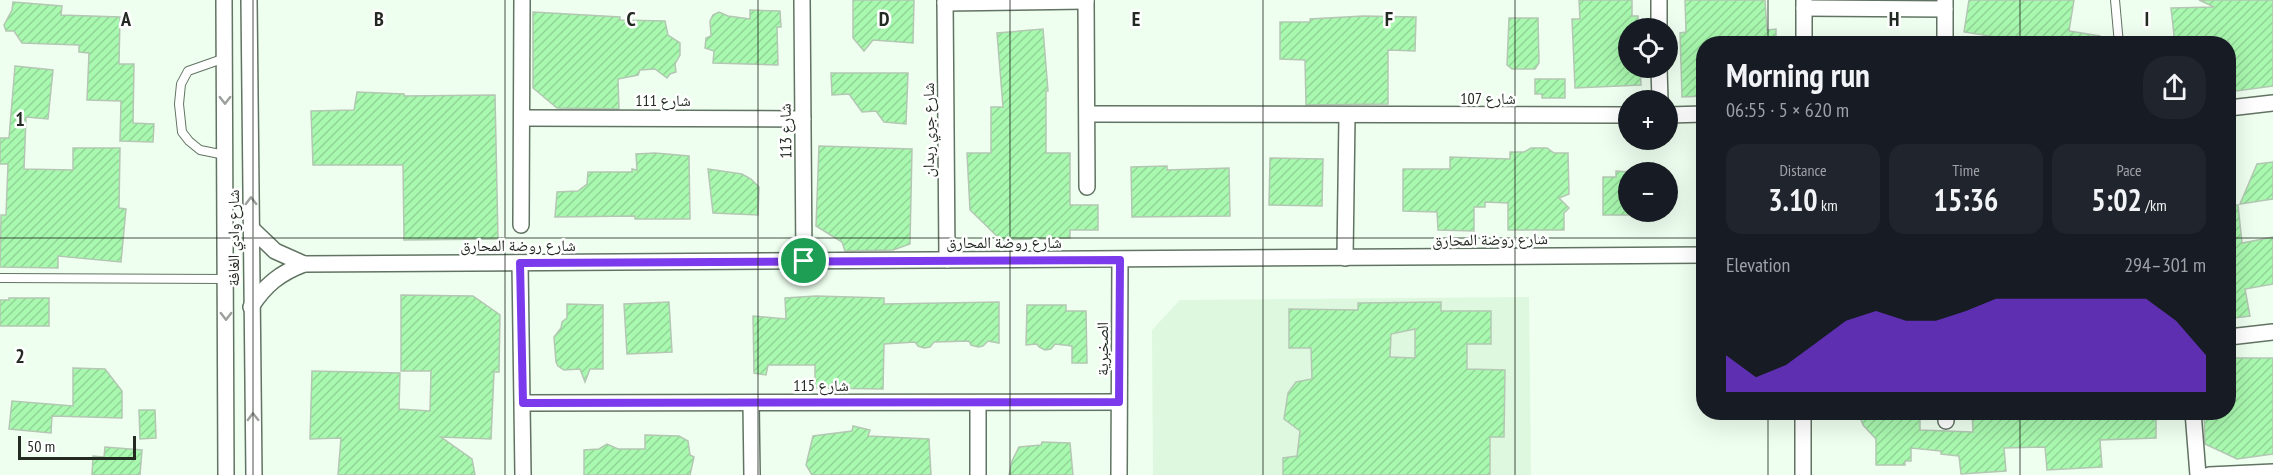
<!DOCTYPE html>
<meta charset="utf-8">
<style>
body{margin:0;font-family:"PT Sans Narrow","Noto Naskh Arabic",sans-serif;background:#20242c;color:#f1f3f6;height:100vh;display:flex;flex-direction:column;font-size:22px;white-space:nowrap}
*{box-sizing:border-box;margin:0}
p{font-size:20px;color:#9ea1a6}
.icon{flex:none;width:33px;height:33px;fill:none;stroke:currentColor;stroke-width:2;stroke-linecap:round;stroke-linejoin:round}
.map{position:relative;flex:1;overflow:hidden}
.details{position:absolute;left:1696px;top:36px;width:540px;height:384px;display:flex;flex-direction:column;background:#171b24;border-radius:24px;box-shadow:0 6px 24px #0002}
.details>*{flex:none}
.controls{position:absolute;left:1618px;top:18px;display:grid;gap:12px}
.controls a{display:grid;place-items:center;width:60px;height:60px;border-radius:50%;background:#171b24;box-shadow:0 6px 24px #0002;font-size:30px}
.scale{position:absolute;left:18px;bottom:15px;width:118px;box-sizing:border-box;padding-left:6px;border:3px solid #222a22;border-top:0;font-size:16px;line-height:21px;white-space:nowrap;color:#222a22;-webkit-text-stroke:4px #fff;paint-order:stroke}
.pin{position:absolute;display:grid;place-items:center;width:51px;height:51px;color:#fff;margin:-26px;border:3px solid #fff;border-radius:50%;box-shadow:0 2px 6px #0007}
.round{display:grid;place-items:center;flex:none;width:63px;height:63px;border-radius:24px;background:#20242c}
.headline{display:flex;align-items:center;justify-content:space-between;height:102px;padding:0 30px}
h1{font-size:33px;font-weight:800;line-height:45px}
.figures{display:grid;grid-template-columns:repeat(3,1fr);gap:9px;height:102px;padding:6px 30px}
.figures div{display:grid;align-content:center;border-radius:15px;background:#20242c;text-align:center}
.figures b{font-size:30px;font-weight:800}
.figures small{font-size:16px;font-weight:400}
.figures p{font-size:16px}
.chart{height:168px;padding:12px 30px}
.chart p{display:flex;justify-content:space-between}
.chart svg{width:100%;height:108px;margin-top:6px;fill:#7c3aed;opacity:.7}
.map>svg:first-child{display:block}
.built{fill:#ddf8de}
.building{fill:url(#building-hatch);stroke:#b3c7b3;stroke-width:1.5;fill-rule:evenodd}
.lines{fill:none;stroke-linecap:round;stroke-linejoin:round}
.lane-casing{stroke:#617362;stroke-width:10}
.street-casing{stroke:#617362;stroke-width:18}
.lane{stroke:#fff;stroke-width:8}
.street{stroke:#fff;stroke-width:15}
.oneway{stroke:#9c9f9c}
.route-casing{stroke:#fff;stroke-width:12}
.route{stroke:#7c3aed;stroke-width:8}
.grid{fill:none;stroke:#222a22;stroke-width:1.5;stroke-opacity:0.55}
.labels{text-anchor:middle;dominant-baseline:central;stroke-width:5;stroke-linejoin:round;paint-order:stroke}
.street-label{font-size:16px;fill:#222a22;stroke:#fff}
.grid-label{font-size:20px;text-anchor:middle;font-weight:bold;fill:#222a22;stroke:#fff;stroke-width:5;stroke-linejoin:round;paint-order:stroke}
</style>
<div class="map">
<svg width="2273" height="475" viewBox="0 0 2273 475">
<defs>
<pattern id="building-hatch" width="6" height="6" patternUnits="userSpaceOnUse" patternTransform="scale(1.5)"><rect width="6" height="6" fill="#a9f8af"/><path d="M-1 1l2-2M0 6l6-6M5 7l2-2" fill="none" stroke="#91d596"/></pattern>
</defs>
<rect width="100%" height="100%" fill="#eeffef"/>
<polygon class="built" points="1529,297 1531,475 1153,475 1152,330 1180,300"/>
<g class="building">
<polygon points="853,0 914,0 913,43 873,40 864,51 853,38"/>
<polygon points="1579,0 1632,0 1632,16 1638,16 1638,28 1629,28 1629,68 1640,68 1641,85 1575,88 1572,19 1580,19"/>
<polygon points="1685,0 1765,0 1767,30 1776,29 1776,44 1704,44 1704,96 1682,97 1680,33 1686,32"/>
<polygon points="1969,0 2074,0 2069,31 2100,36 2100,44 2038,44 1964,32"/>
<polygon points="2199,0 2273,0 2273,86 2229,92 2229,42 2175,44 2171,8 2214,7"/>
<polygon points="13,2 62,6 61,15 120,17 119,64 134,64 133,123 154,124 153,142 120,141 121,101 87,100 89,53 79,52 79,45 22,43 14,31 6,31 4,25 12,10"/>
<polygon points="750,10 780,11 781,27 777,27 778,65 713,63 714,51 705,48 706,38 711,36 710,21 713,15 719,12 728,16 750,19"/>
<polygon points="533,12 620,17 620,20 665,21 668,35 680,43 680,55 675,64 676,72 670,74 667,78 655,69 640,70 638,75 618,79 619,109 557,108 533,88"/>
<polygon points="1363,16 1416,17 1415,51 1388,50 1388,104 1306,105 1305,60 1280,59 1280,22 1310,22 1310,19"/>
<polygon points="1509,18 1538,18 1539,63 1535,69 1512,69 1507,65"/>
<polygon points="1043,29 1048,91 1046,91 1046,153 1070,153 1070,205 1098,205 1098,230 1070,230 1070,238 1001,240 970,210 967,153 991,153 991,107 1003,107 997,33"/>
<polygon points="15,66 53,70 48,119 26,117 24,169 73,170 73,148 120,148 119,208 126,209 121,262 58,256 58,268 0,267 1,215 6,215 8,164 0,164 0,138 9,138"/>
<polygon points="831,73 908,73 906,124 884,122 876,111 862,112 849,94 832,95"/>
<polygon points="1535,79 1565,79 1565,98 1542,98 1542,94 1535,94"/>
<polygon points="357,92 404,94 404,96 495,95 498,239 404,240 403,165 313,165 311,111 354,110"/>
<polygon points="819,146 912,149 910,244 893,250 845,251 842,242 816,226"/>
<polygon points="1531,148 1547,148 1554,153 1568,153 1569,194 1559,198 1569,208 1564,213 1564,230 1508,230 1508,203 1485,202 1485,207 1474,207 1474,231 1438,230 1437,212 1403,211 1403,169 1450,169 1450,157 1510,159 1510,152 1524,152"/>
<polygon points="655,153 689,156 690,219 635,219 635,216 555,217 557,192 578,191 587,184 588,172 632,172 632,169 637,170 636,154"/>
<polygon points="1270,158 1323,159 1322,206 1269,205"/>
<polygon points="2273,162 2273,199 2240,204 2257,164"/>
<polygon points="1167,166 1167,170 1229,168 1230,216 1132,217 1131,167"/>
<polygon points="708,169 742,174 751,179 759,187 758,215 713,213"/>
<polygon points="1616,171 1629,172 1629,215 1603,215 1603,177 1616,177"/>
<polygon points="2229,205 2238,205 2242,243 2273,237 2273,284 2245,289 2250,316 2234,318 2229,288"/>
<polygon points="401,295 473,296 500,315 499,372 494,372 491,439 441,437 472,459 475,475 338,475 341,438 310,439 312,371 400,373 399,409 430,411 431,371 401,371"/>
<polygon points="816,296 884,298 884,304 999,302 999,343 988,341 983,346 978,347 971,345 969,341 934,342 930,347 924,348 918,346 915,342 884,344 883,389 815,388 815,365 768,365 766,375 754,373 753,316 786,319 785,298"/>
<polygon points="9,298 49,298 49,326 0,326 0,300 9,300"/>
<polygon points="669,302 672,352 627,354 624,304"/>
<path d="M1441 302V311H1491V344H1467V369L1505 370 1504 437H1490V475H1283V458L1297 456 1300 431 1284 419 1288 393 1296 382 1312 379 1311 348H1289V309L1358 310V303ZM1415 329V358L1390 357 1391 334Z"/>
<polygon points="567,304 603,305 603,369 590,369 585,382 580,369 564,370 558,366 556,362 554,337 561,328 562,322 567,318"/>
<polygon points="1027,305 1066,305 1066,311 1086,311 1087,363 1072,363 1072,346 1055,344 1051,349 1045,350 1039,347 1037,344 1026,345"/>
<polygon points="2229,358 2273,358 2273,454 2237,459 2205,444 2204,412 2229,412"/>
<polygon points="73,368 105,369 122,391 122,418 52,416 51,433 9,429 12,401 73,406"/>
<polygon points="139,410 155,410 156,438 140,439"/>
<polygon points="1858,412 1920,412 1920,430 1973,432 1972,412 2156,412 2156,438 2100,440 2102,467 2047,470 2045,447 2004,448 2006,471 1961,474 1959,456 1941,454 1941,451 1911,448 1911,461 1905,461 1905,465 1876,465 1876,439 1863,425"/>
<polygon points="853,426 870,430 868,436 929,439 931,475 812,475 806,465 813,436 852,431"/>
<polygon points="645,435 679,436 688,441 690,455 694,457 690,475 584,475 584,450 599,449 607,444 618,449 645,449"/>
<polygon points="1042,442 1070,443 1073,475 1009,475 1012,461 1019,447 1041,445"/>
<polygon points="105,447 142,450 140,475 92,475 93,456 104,457"/>
</g>
<g class="lines">
<g class="lane-casing">
<g id="lane">
<polyline points="2115,0 2119,44"/>
<polyline points="225,58 188,71 181,84 179,104 182,132 189,141 200,150 225,155"/>
<polyline points="0,278 226,279"/>
</g>
</g>
<g class="street-casing">
<g id="street">
<polyline points="224,0 226,475"/>
<polyline points="249,0 254,475"/>
<polyline points="802,0 804,261"/>
<polyline points="945,0 947,260"/>
<polyline points="1086,0 1087,187"/>
<polyline points="1659,0 1659,28"/>
<polyline points="1945,0 1945,44"/>
<polyline points="945,3 1086,1"/>
<polyline points="1804,8 1945,9"/>
<polyline points="1804,44 1804,0"/>
<polyline points="1659,68 1660,100"/>
<polyline points="2229,108 2273,103"/>
<polyline points="1088,114 1629,115"/>
<polyline points="1668,115 1704,114"/>
<polyline points="522,118 803,119"/>
<polyline points="521,225 522,0"/>
<polyline points="251,228 275,251 304,264"/>
<polyline points="1345,258 1347,116"/>
<polyline points="520,263 523,475"/>
<path d="M251 307C265 285 280 273 304 264L1704 255"/>
<polyline points="2229,337 2273,332"/>
<polyline points="523,403 1119,402"/>
<polyline points="978,403 978,475"/>
<polyline points="751,404 752,475"/>
<polyline points="1803,412 1803,475"/>
<polyline points="2193,412 2198,475"/>
<polyline points="1946,421 1946,412"/>
<polyline points="1119,475 1120,260"/>
<polyline points="2209,475 2273,472"/>
</g>
</g>
<use href="#lane" class="lane"/>
<use href="#street" class="street"/>
</g>
<defs><path id="oneway-chevron" d="M-2-3.5L2.5 0L-2 3.5" fill="none" stroke-width="1.6" stroke-linecap="round" stroke-linejoin="round" transform="scale(1.5)"/></defs>
<g class="oneway">
<use href="#oneway-chevron" transform="translate(225 100) rotate(90)"/>
<use href="#oneway-chevron" transform="translate(251 201) rotate(-91)"/>
<use href="#oneway-chevron" transform="translate(226 316) rotate(90)"/>
<use href="#oneway-chevron" transform="translate(253 417) rotate(-91)"/>
</g>
<g class="lines">
<g class="route-casing">
<polygon id="route" points="1120,260 1119,402 523,403 520,263"/>
</g>
<use href="#route" class="route"/>
</g>
<path class="grid" d="M253 0V475M505 0V475M758 0V475M1010 0V475M1263 0V475M1515 0V475M1768 0V44M2020 0V44M0 238H1704M2229 238H2273M1768 412V475M2020 412V475"/>
<g class="labels">
<g class="street-label">
<text x="1488" y="98">شارع 107</text>
<text x="663" y="100">شارع 111</text>
<text transform="translate(928 130) rotate(-90)">شارع جري ربدان</text>
<text transform="translate(785 131) rotate(-91)">شارع 113</text>
<text transform="translate(233 238) rotate(-90)">شارع وادي الغافة</text>
<text transform="translate(1490 239) rotate(-1)">شارع روضة المحارق</text>
<text x="1004" y="242">شارع روضة المحارق</text>
<text x="518" y="245">شارع روضة المحارق</text>
<text transform="translate(1102 349) rotate(-90)">الصخبرية</text>
<text x="821" y="385">شارع 115</text>
</g>
</g>
<g class="grid-label">
<text x="126" y="26">A</text>
<text x="379" y="26">B</text>
<text x="631" y="26">C</text>
<text x="884" y="26">D</text>
<text x="1136" y="26">E</text>
<text x="1389" y="26">F</text>
<text x="1894" y="26">H</text>
<text x="2147" y="26">I</text>
<text x="20" y="126">1</text>
<text x="20" y="363">2</text>
</g>
</svg>
<div class="controls">
<a><svg class="icon" aria-label="locate" viewBox="0 0 24 24"><circle cx="12" cy="12" r="6"/><path d="M12 2v4M12 18v4M2 12h4M18 12h4"/></svg></a>
<a>+</a>
<a>−</a>
</div>
<div class="scale">50 m</div>
<div class="pin" style="left:804px;top:261px;background:#1e9e55"><svg class="icon" aria-label="arrive" viewBox="0 0 24 24"><path d="M6 21V4h12l-3 4 3 4H6"/></svg></div>
<section class="details">
<div class="headline"><div><h1>Morning run</h1><p>06:55 · 5 × 620 m</p></div><a class="round"><svg class="icon" aria-label="share" viewBox="0 0 24 24"><path d="M12 15V3M7 8l5-5 5 5M5 13v7h14v-7"/></svg></a></div>
<div class="figures">
<div><p>Distance</p><b>3.10<small> km</small></b></div>
<div><p>Time</p><b>15:36</b></div>
<div><p>Pace</p><b>5:02<small> /km</small></b></div>
</div>
<div class="chart"><p><span>Elevation</span>294–301 m</p>
<svg viewBox="0 0 160 44" preserveAspectRatio="none"><path d="M0 44V29L10 38L20 33L30 24L40 15L50 11L60 15L70 15L80 11L90 6L100 6L110 6L120 6L130 6L140 6L150 15L160 29V44z"/></svg>
</div>
</section>
</div>
